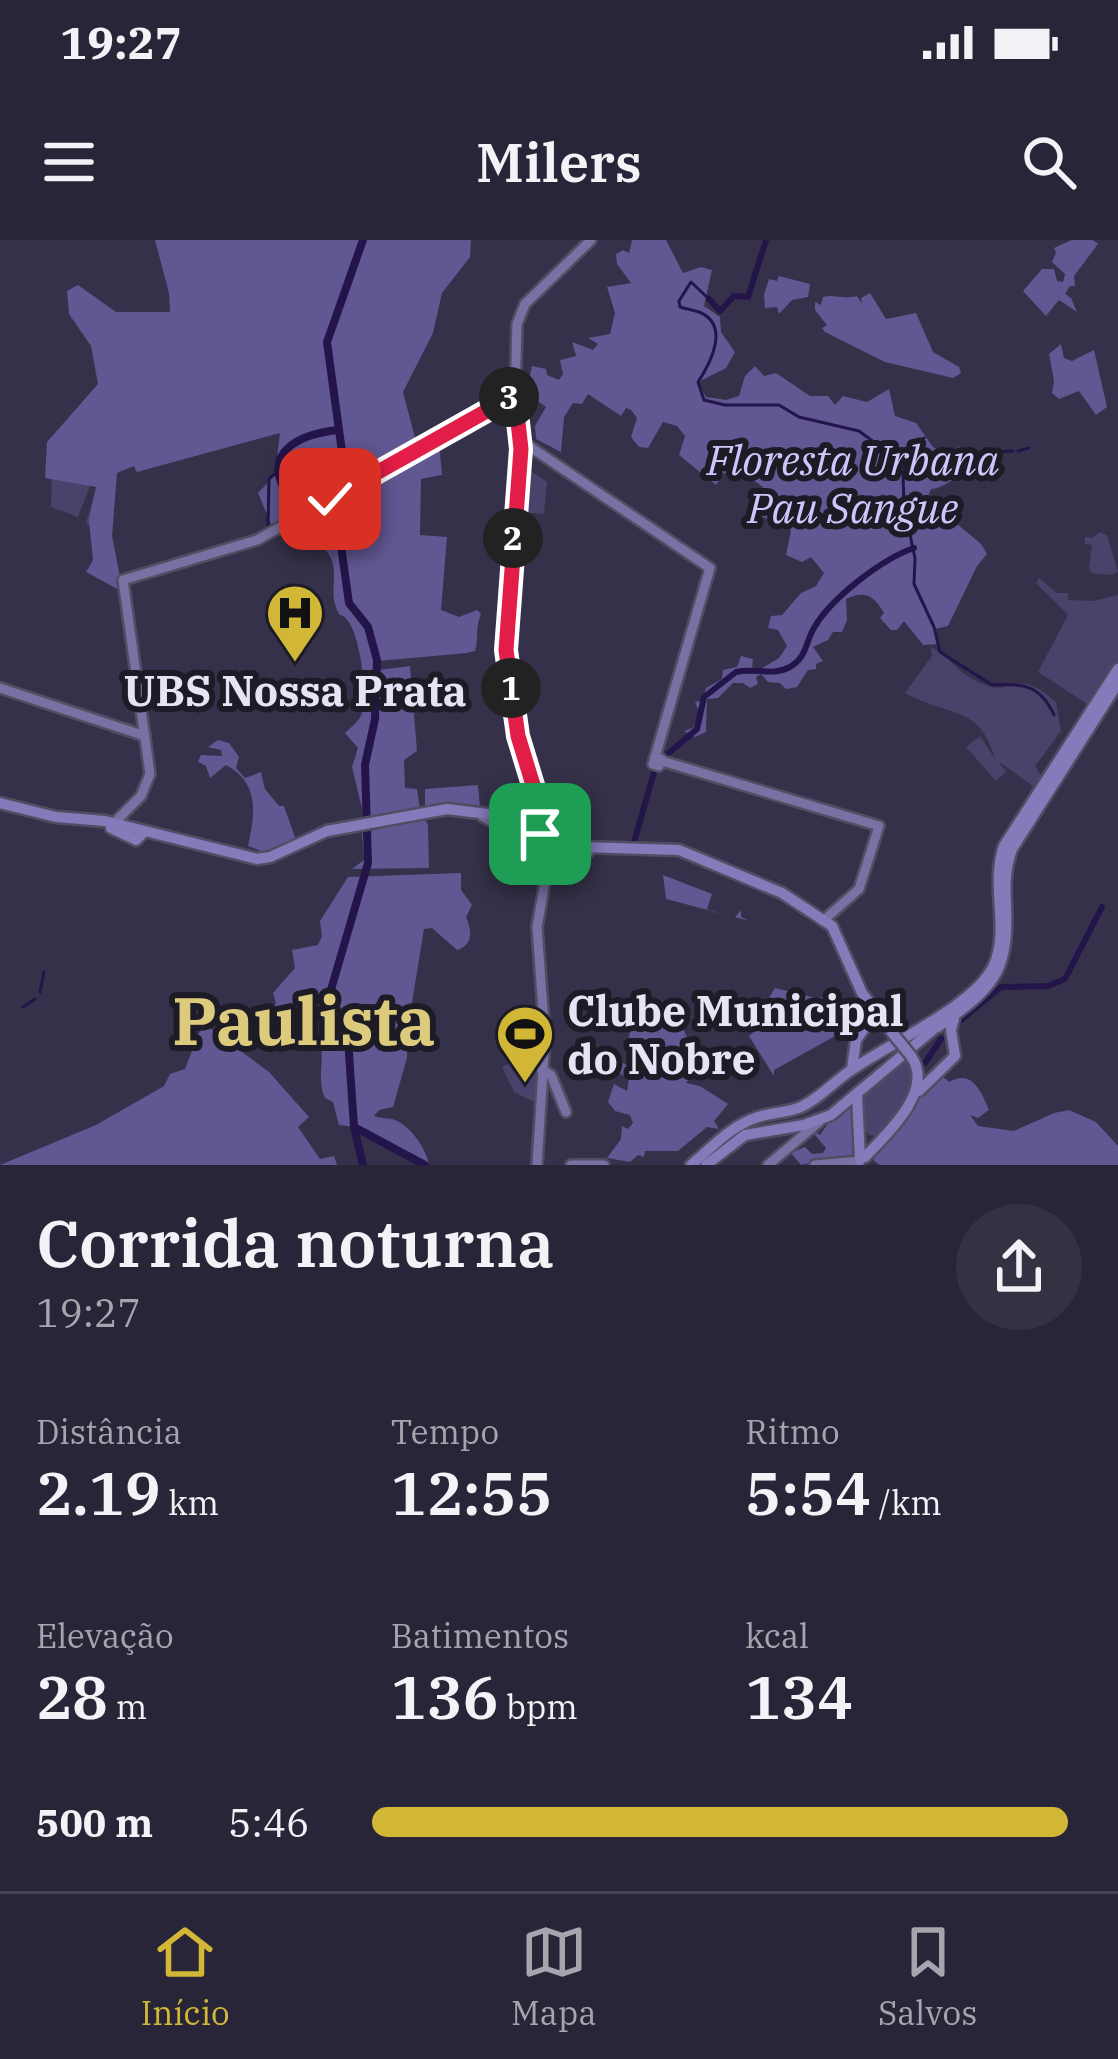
<!DOCTYPE html>
<html lang="pt">
<meta charset="utf-8">
<style>
body{margin:0;font-family:"IBM Plex Serif",serif;background:#343143;color:#f1f3f6;height:100vh;display:flex;flex-direction:column;font-size:45px;white-space:nowrap}
*{box-sizing:border-box;margin:0}
p{font-size:39px;color:#a5a5ae}
.icon{flex:none;width:66px;height:66px;fill:none;stroke:currentColor;stroke-width:2;stroke-linecap:round;stroke-linejoin:round}
.map{position:relative;height:925px;overflow:hidden}
.details{display:flex;flex-direction:column;background:#282538;flex:1}
.details>*{flex:none}
.pin{position:absolute;display:grid;place-items:center;width:102px;height:102px;color:#fff;margin:-51px;border-radius:24px;box-shadow:0 6px 18px #0006}
.km{position:absolute;width:60px;height:60px;margin:-30px;border-radius:50%;background:#222;color:#fff;font-size:33px;line-height:60px;text-align:center}
.round{display:grid;place-items:center;flex:none;width:126px;height:126px;border-radius:63px;background:#343143}
.headline{display:flex;align-items:center;justify-content:space-between;height:204px;padding:0 36px}
h1{font-size:66px;font-weight:600;line-height:90px}
.figures{display:grid;grid-template-columns:repeat(3,1fr);gap:18px;height:204px;padding:12px 36px}
.figures div{display:grid;align-content:center}
.figures b{font-size:60px;font-weight:600}
.figures small{font-size:33px;font-weight:400}
.figures p{font-size:33px}
ul{padding:0 36px;list-style:none;font-size:39px}
li{display:grid;grid-template-columns:192px 144px 1fr;align-items:center;height:90px}
li i{height:30px;border-radius:15px;background:#d2b736}
.status{display:flex;justify-content:space-between;align-items:center;height:84px;padding:0 60px;background:#282538;direction:ltr}
.status svg{height:33px;fill:currentColor}
header{display:flex;justify-content:space-between;align-items:center;height:156px;padding:0 36px;background:#282538;font-size:54px;font-weight:600}
.dock{display:flex;justify-content:space-around;align-items:center;height:168px;border-top:3px solid #444253;background:#282538;font-size:33px;color:#a5a5ae}
.dock a{display:grid;justify-items:center;gap:6px}
.dock .on{color:#d2b736}
.map>svg:first-child{display:block}
.green{fill:#49426b}
.forest{fill:#615792}
.lines{fill:none;stroke-linecap:round;stroke-linejoin:round}
.stream{stroke:#231549;stroke-width:3}
.canal{stroke:#231549;stroke-width:6}
.river{stroke:#231549;stroke-width:8}
.major-casing{stroke:#514e63;stroke-width:14}
.highway-casing{stroke:#514e63;stroke-width:15}
.major{stroke:#7871a3;stroke-width:9}
.highway{stroke:#857bbb;stroke-width:10}
.highway-bridge-casing{stroke:#514e63;stroke-width:15;stroke-linecap:butt}
.highway-bridge{stroke:#857bbb;stroke-width:10}
.route-casing{stroke:#fff;stroke-width:24}
.route{stroke:#e11d48;stroke-width:15}
.labels{text-anchor:middle;dominant-baseline:central;stroke-width:12;stroke-linejoin:round;paint-order:stroke}
.park-label{font-size:42px;font-style:italic;fill:#ccc6fa;stroke:#1c1b26}
.poi-label{font-size:42px;font-weight:bold;fill:#e5e3f4;stroke:#1c1b26}
.town-label{font-size:66px;font-weight:bold;fill:#ddcb7d;stroke:#1c1b26}
</style>
<div class="status"><b>19:27</b><svg viewBox="0 0 49 12"><path d="M0 12V9h3v3zM5 12V6h3v6zM10 12V3h3v9zM15 12V0h3v12zM26 1h20v11H26zM47 4h2v5h-2z"/></svg></div>
<header><svg class="icon" aria-label="menu" viewBox="0 0 24 24"><path d="M4 6h16M4 12h16M4 18h16"/></svg>Milers<svg class="icon" aria-label="search" viewBox="0 0 24 24"><circle cx="10" cy="10" r="6"/><path d="M15 15l6 6"/></svg></header>
<div class="map">
<svg width="1118" height="925" viewBox="0 0 1118 925">
<rect width="100%" height="100%" fill="#35314a"/>
<g class="green">
<polygon points="115,223 100,295 86,283 97,245 90,246 78,277 51,267 52,227"/>
<polygon points="522,225 547,242 544,274 517,272"/>
<polygon points="1100,292 1107,295 1118,332 1110,335 1092,333 1089,328 1092,305 1085,304 1085,297 1092,298"/>
<polygon points="1039,338 1057,353 1068,353 1068,360 1093,361 1118,355 1118,423 1092,467 1038,432 1068,375 1036,343"/>
<path d="M931 407C950 417 960 436 985 445 1016 456 1015 426 1056 462L1061 491 1035 526 1042 537 1037 549 998 521 1006 532 996 541 966 507 980 496 995 519C980 464 948 477 905 453L932 416Z"/>
<polygon points="906,813 912,820 915,848 882,891 876,896 869,895 863,887 857,854"/>
<polygon points="527,815 540,829 538,864 514,852 502,827"/>
</g>
<g class="forest">
<polygon points="155,0 471,0 470,17 442,53 433,93 403,152 418,209 273,289 258,253 275,235 280,193 137,232 134,226 117,233 112,296 123,352 86,332 93,320 89,280 96,247 45,238 47,202 98,144 91,106 69,74 67,51 78,45 116,72 170,72 169,53"/>
<path d="M632 0H666L683 33 701 27 712 30 704 66 720 77 721 92 735 112 726 128 698 142 706 157 726 160 739 156 745 136 755 126 764 136 776 133 810 156H828L835 165 843 156 867 162 889 149 895 176 916 183 933 207 943 212 960 207 978 224C962 231 946 248 931 249L927 259 981 304 987 314 977 326 948 386 935 389 939 404 923 405 904 381 897 390H891L880 378 884 373C873 354 864 351 846 359L847 380 842 392H833L828 400 813 407 823 421 816 424V429L808 430 797 447 786 449 780 443 768 442 761 434 756 437 758 444 750 448 743 443H733L718 458 707 459 706 492 695 497 684 491 693 488 700 474 695 462 702 461 706 448 722 439 723 430 737 427 741 416 753 419 752 429 756 432 779 418 787 406 778 390 768 388 771 376 782 375 801 353 816 346 824 333 811 317 802 322 786 315 791 290 761 276 763 247 746 235 724 233 716 245 679 215 685 196 677 186 663 182 648 208 639 207 631 197 637 178 631 170 626 168 621 176 588 154 582 164 573 163 564 177 561 212 536 199 535 186 546 167 535 159 533 148 521 137 530 135 532 126 546 129 547 135 559 140 563 134 560 120 576 116 572 102 593 110 598 104 588 98 610 94 615 73 607 47 631 43 617 24 616 14 623 10 629 13Z"/>
<polygon points="1072,0 1093,0 1098,4 1074,36 1075,46 1070,46 1065,54 1071,58 1077,72 1059,60 1046,76 1023,51 1042,29 1054,29 1057,41 1063,42 1065,34 1052,22 1056,13 1054,8"/>
<polygon points="779,36 810,44 808,57 792,60 779,74 777,67 765,68 764,55 769,39 777,41"/>
<path d="M870 53 886 79 916 73 933 112 959 127 961 133 953 138 885 122 825 92 822 88 827 85 815 70V62L821 65 823 57C835 54 843 60 857 56L862 64 861 58Z"/>
<polygon points="1061,104 1064,118 1072,121 1094,110 1107,167 1096,175 1079,151 1059,159 1052,153 1054,141 1049,114"/>
<path d="M439 203 442 235 421 239 420 295 447 297 441 370 459 377 477 370 481 374C475 387 479 398 475 411L467 413 378 421 379 430 410 426 417 511 404 520 405 548 417 549 420 569 365 581 352 527 358 508 345 493C351 487 359 482 362 473 368 455 360 396 348 381 341 371 340 380 336 367 330 353 337 336 332 321 325 300 301 301 308 275Z"/>
<path d="M218 500 229 503 239 517 236 528 245 538 261 532 265 549 279 566H284L296 600 266 613 248 606C255 574 260 543 226 525L210 538 206 526 198 522 201 515 222 516 221 510 208 507Z"/>
<polygon points="478,545 480,567 425,566 425,549"/>
<polygon points="417,580 426,581 428,585 429,628 352,629 364,620 362,593"/>
<path d="M461 633V650L472 665 466 677C471 689 475 704 457 710L432 688 424 689 408 787 407 818 393 867 379 870 374 876C379 878 386 878 392 879 410 884 426 909 429 924L364 888 339 885 333 862 325 858C315 837 328 814 317 790L289 779C273 783 270 799 251 789L246 777 248 770 262 777 276 764 273 753 295 728 292 710 318 705 322 696 320 681 348 637Z"/>
<polygon points="663,635 712,654 707,669 710,671 735,677 741,670 741,677 750,681 666,659"/>
<polygon points="775,748 816,758 833,756 838,759 841,788 846,790 774,830 774,836 749,796 757,789 760,772"/>
<polygon points="654,762 670,770 681,767 682,786 691,806 687,821 694,833 686,843 700,846 728,864 714,881 719,889 707,887 678,911 645,911 644,917 638,915 630,922 607,918 621,899 622,886 628,889 633,883 630,875 615,871 608,862 614,844 627,851 629,839 619,833 621,822 630,827 634,824 629,810 633,804 628,799 637,772 652,780 656,776 651,766"/>
<polygon points="203,783 269,832 309,877 298,887 320,919 334,916 337,925 0,925 96,885 164,846 170,834 185,829"/>
<path d="M941 835 949 842C972 829 981 851 989 870L978 878 970 875 978 886 1014 891 1054 873 1069 870 1096 882 1118 906V925H880L874 921 873 916 923 850Z"/>
<polygon points="849,863 856,863 858,920 830,919 801,925 791,913 805,907 812,914 823,913 826,908 811,890 820,895 827,885 824,881"/>
</g>
<g class="lines">
<g class="stream">
<path d="M709 59 691 42 679 61 680 67C686 69 693 70 699 72 731 85 710 124 698 142L704 160 725 165H779L799 177 859 191 882 208 903 234 904 266 915 318 914 344 934 387 940 412 992 445C1021 443 1040 444 1054 475"/>
<polyline points="924,198 910,209 903,234 920,235 973,215"/>
<polyline points="1018,211 1029,208"/>
<polyline points="975,213 1013,211"/>
<polyline points="268,288 269,239 278,231"/>
<polyline points="40,752 44,732"/>
<polyline points="23,767 35,759"/>
</g>
<g class="canal">
<polyline points="709,59 720,71 734,56 748,57 766,0"/>
<path d="M663 518 697 489 704 457 736 432C756 427 771 437 790 427 807 417 805 403 814 388 831 358 882 319 914 308"/>
<polyline points="634,602 655,529"/>
<polyline points="955,785 1001,747 1048,746 1065,739 1102,667"/>
<polyline points="925,823 941,799"/>
</g>
<g class="river">
<path d="M363 0 327 102 339 190C301 193 257 213 290 257H302L341 306 349 363 368 387 377 420 375 479 365 525 368 623 330 753 348 799 354 887 363 925"/>
<polyline points="339,190 351,277 342,304"/>
<polyline points="354,887 425,925"/>
</g>
<g class="major-casing">
<g id="major">
<polyline points="520,200 710,328 655,517"/>
<polyline points="0,448 145,496"/>
<polygon points="655,517 661,519 659,526 653,524"/>
<polyline points="662,521 879,586 859,649 824,680"/>
<polyline points="537,560 539,592 544,601"/>
<polyline points="483,577 547,610 589,612"/>
<polyline points="121,586 118,579 141,556 150,534 123,340 257,300 515,156"/>
<polyline points="524,588 531,576 531,552 515,483 506,407 521,209 515,156 517,84 525,64 591,0"/>
<polyline points="541,829 551,835 566,872"/>
<polyline points="537,925 545,798 537,687 549,619 541,608"/>
<polyline points="571,925 604,925"/>
<polyline points="768,925 819,882"/>
<polyline points="815,925 860,921"/>
</g>
</g>
<g class="highway-casing">
<g id="highway">
<polyline points="0,563 56,577 105,581 257,619 270,617 327,591 447,569 496,575 550,606 679,610 782,653 832,686 862,753 894,795"/>
<polyline points="111,588 136,600 143,593"/>
<path d="M938 787C992 748 1009 735 1006 665 1005 645 1005 628 1012 609L1118 443"/>
<polyline points="852,829 856,800 868,783 870,765"/>
<polyline points="919,851 955,816 951,790 954,779"/>
<polyline points="857,853 860,920"/>
<path d="M865 917C888 893 935 850 911 816"/>
<path d="M691 925C711 908 732 885 758 877 773 872 789 873 803 866 819 858 832 844 847 833 885 805 976 766 994 725 1010 688 990 645 1004 606L1118 429"/>
<polyline points="706,925 745,895 804,885 831,875 941,783"/>
</g>
</g>
<use href="#major" class="major"/>
<use href="#highway" class="highway"/>
<g class="highway-bridge-casing">
<polyline id="highway-bridge" points="894,795 911,816"/>
</g>
<use href="#highway-bridge" class="highway-bridge"/>
</g>
<g class="lines">
<g class="route-casing">
<polyline id="route" points="330,259 515,155 521,209 506,410 518,496 537,558 540,594"/>
</g>
<use href="#route" class="route"/>
</g>
<defs>
<g id="hospital-pin" transform="scale(3)"><path d="M0 17L-7.5 6A9.5 9.5 0 1 1 7.5 6Z" fill="#d2b736" stroke="#1c1b26"/><path d="M-5-5h3v3.5h4V-5h3V5h-3V1.5h-4V5h-3Z" fill="#111"/></g>
<g id="stadium-pin" transform="scale(3)"><path d="M0 17L-7.5 6A9.5 9.5 0 1 1 7.5 6Z" fill="#d2b736" stroke="#1c1b26"/><path d="M0-5a6.5 5 0 1 0 0 10a6.5 5 0 1 0 0-10ZM-3.5-1.8h7v3.6h-7Z" fill="#111"/></g>
</defs>
<g fill-rule="evenodd">
<use href="#hospital-pin" x="295" y="373"/>
<use href="#stadium-pin" x="525" y="794"/>
</g>
<g class="labels">
<g class="park-label">
<text x="853" y="219">Floresta Urbana<tspan x="853" dy="48">Pau Sangue</tspan></text>
</g>
<g class="poi-label">
<text x="295" y="450">UBS Nossa Prata</text>
<text x="567" y="770" text-anchor="start">Clube Municipal<tspan x="567" dy="48">do Nobre</tspan></text>
</g>
<g class="town-label">
<text x="304" y="780">Paulista</text>
</g>
</g>
</svg>
<div class="pin" style="left:540px;top:594px;background:#1e9e55"><svg class="icon" aria-label="arrive" viewBox="0 0 24 24"><path d="M6 21V4h12l-3 4 3 4H6"/></svg></div>
<div class="pin" style="left:330px;top:259px;background:#d93025"><svg class="icon" aria-label="check" viewBox="0 0 24 24"><path d="M5 12l5 5 9-10"/></svg></div>
<b class="km" style="left:511px;top:448px">1</b>
<b class="km" style="left:513px;top:298px">2</b>
<b class="km" style="left:509px;top:157px">3</b>
</div>
<section class="details">
<div class="headline"><div><h1>Corrida noturna</h1><p>19:27</p></div><a class="round"><svg class="icon" aria-label="share" viewBox="0 0 24 24"><path d="M12 15V3M7 8l5-5 5 5M5 13v7h14v-7"/></svg></a></div>
<div class="figures">
<div><p>Distância</p><b>2.19<small> km</small></b></div>
<div><p>Tempo</p><b>12:55</b></div>
<div><p>Ritmo</p><b>5:54<small> /km</small></b></div>
</div>
<div class="figures">
<div><p>Elevação</p><b>28<small> m</small></b></div>
<div><p>Batimentos</p><b>136<small> bpm</small></b></div>
<div><p>kcal</p><b>134</b></div>
</div>
<ul>
<li><b>500 m</b>5:46<i style="width:98%"></i></li>
</ul>
</section>
<nav class="dock">
<a class="on"><svg class="icon" aria-label="home" viewBox="0 0 24 24"><path d="M3 11l9-7 9 7M6 9v11h12V9"/></svg>Início</a>
<a><svg class="icon" aria-label="map" viewBox="0 0 24 24"><path d="M3 6l6-2 6 2 6-2v14l-6 2-6-2-6 2zM9 4v14M15 6v14"/></svg>Mapa</a>
<a><svg class="icon" aria-label="saved" viewBox="0 0 24 24"><path d="M7 4h10v16l-5-4-5 4z"/></svg>Salvos</a>
</nav>
